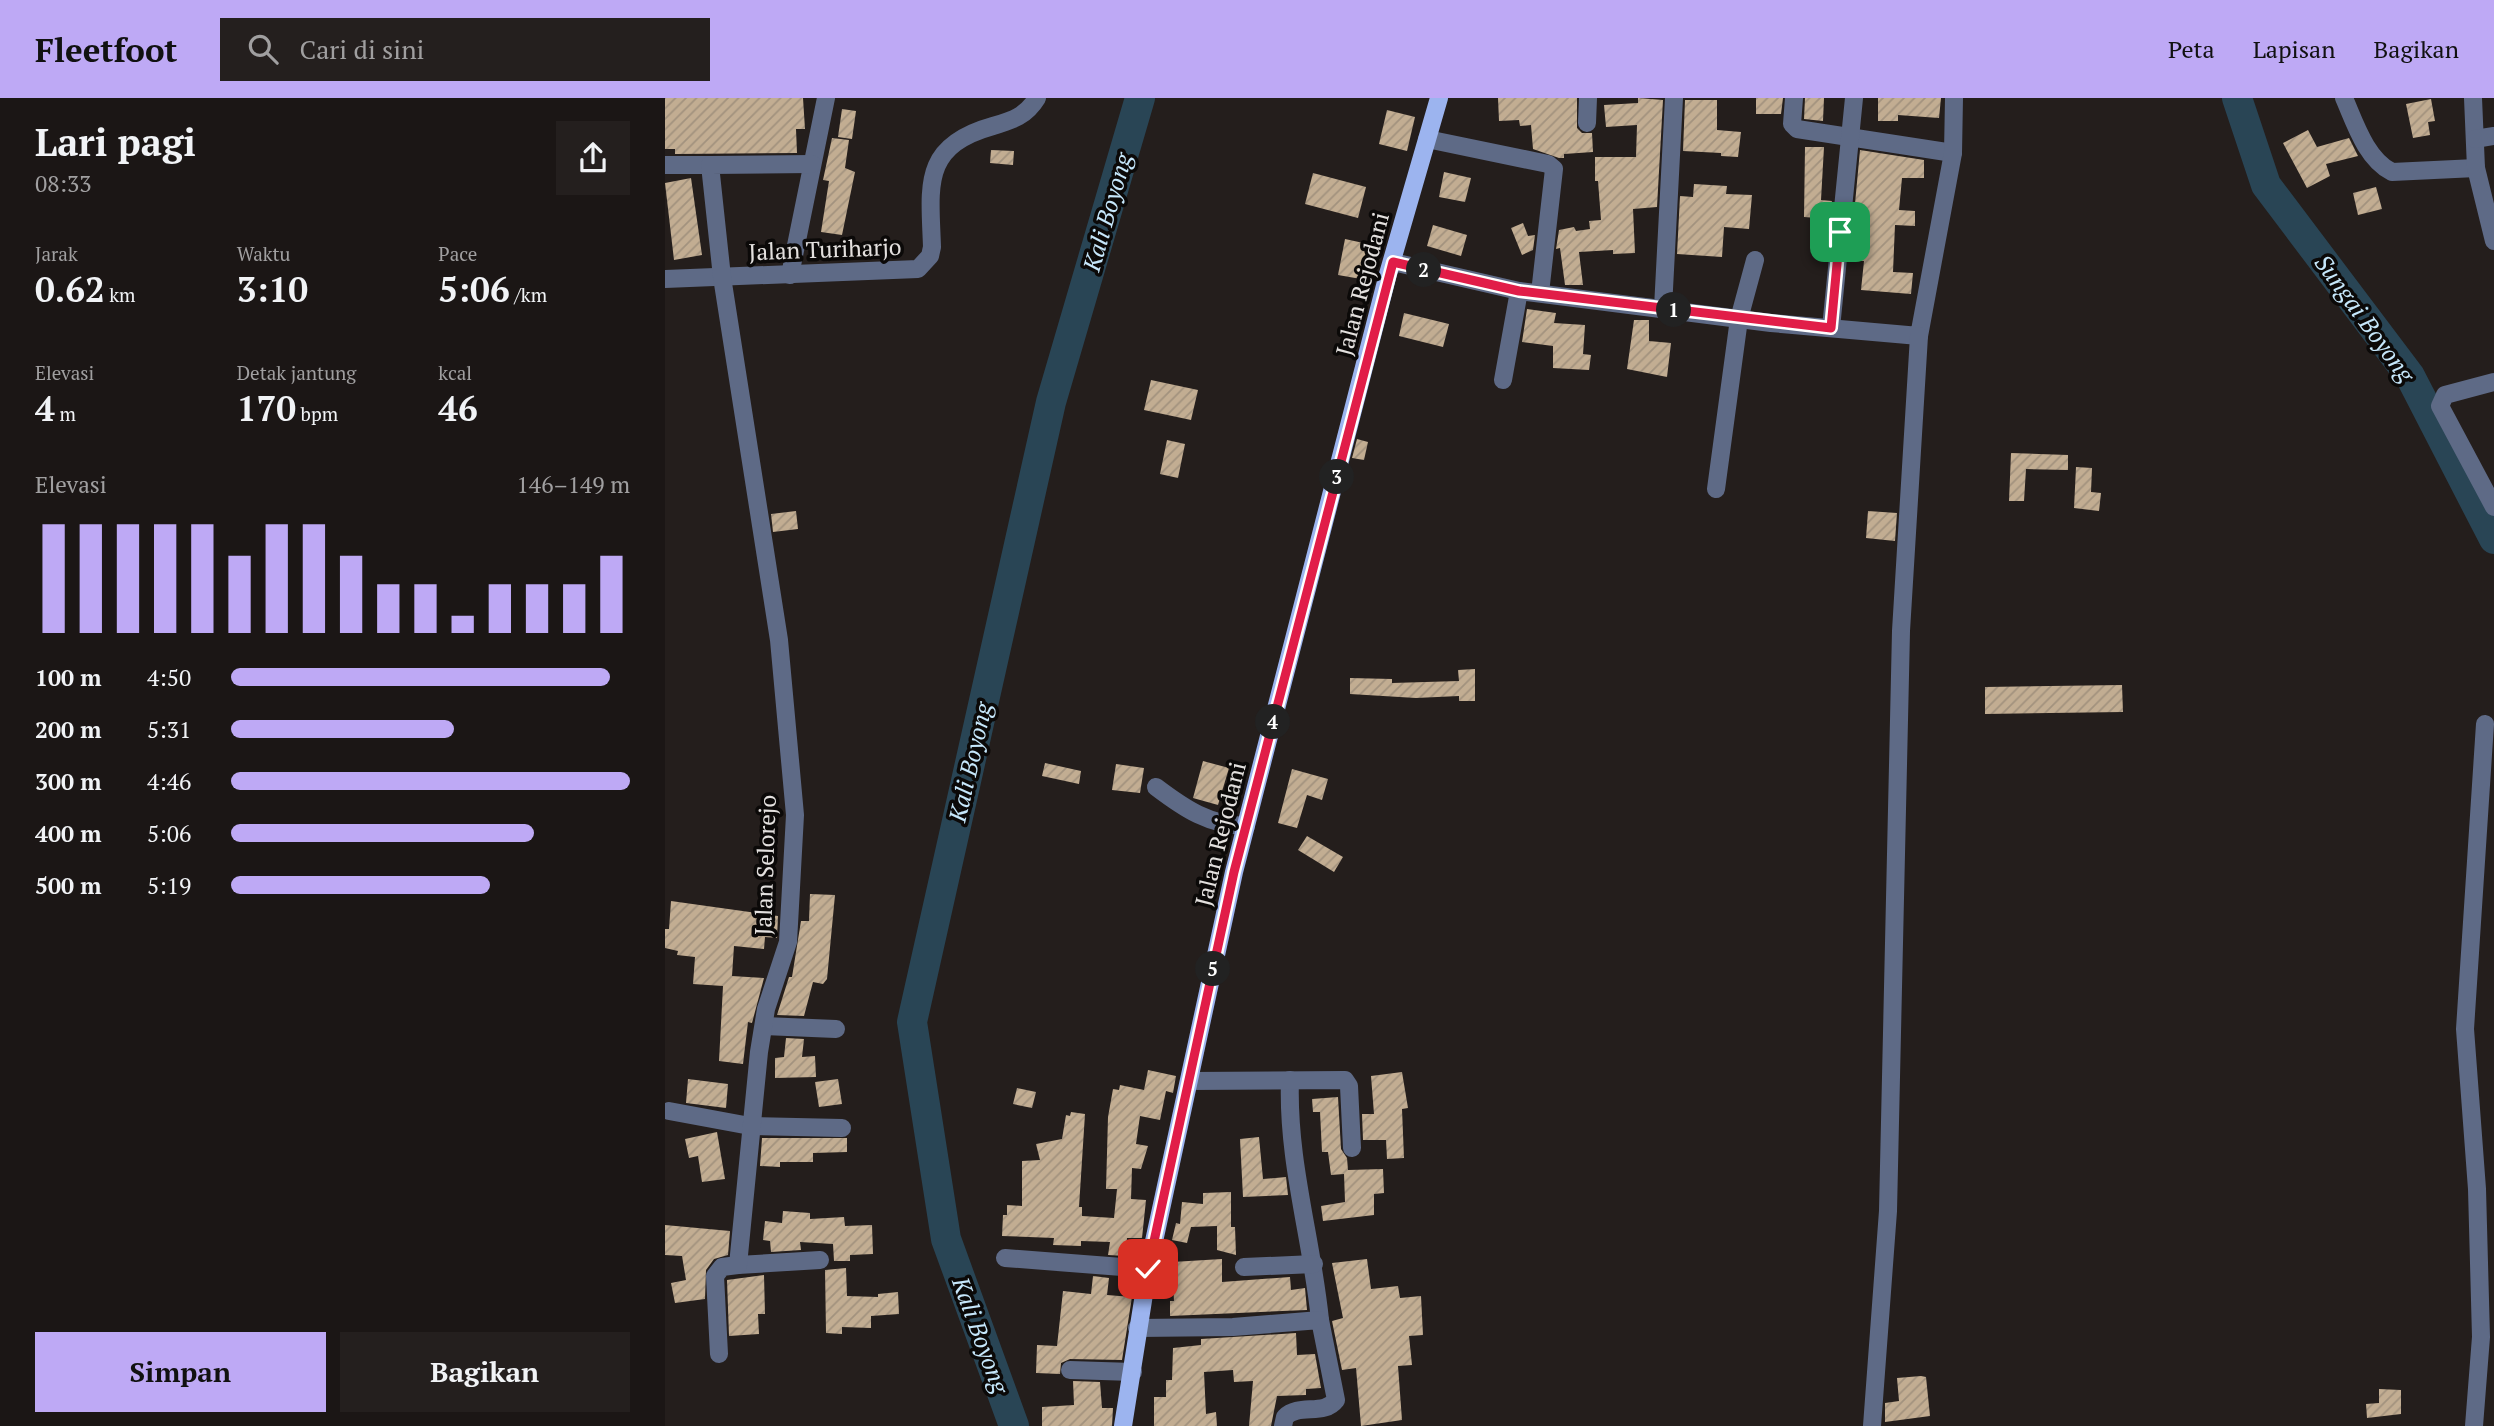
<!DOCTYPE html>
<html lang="id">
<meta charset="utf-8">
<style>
body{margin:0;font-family:"PT Serif",serif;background:#241f1e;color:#f1f3f6;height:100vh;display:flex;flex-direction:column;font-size:26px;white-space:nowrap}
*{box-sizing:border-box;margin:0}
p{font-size:23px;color:#a09fa0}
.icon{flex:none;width:38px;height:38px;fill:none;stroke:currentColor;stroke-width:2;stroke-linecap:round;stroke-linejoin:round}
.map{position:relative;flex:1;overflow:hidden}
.drawer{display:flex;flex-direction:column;background:#1b1615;width:665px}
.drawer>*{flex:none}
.pin{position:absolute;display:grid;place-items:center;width:60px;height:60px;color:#fff;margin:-30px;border-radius:14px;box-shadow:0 4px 10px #0006}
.km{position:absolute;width:35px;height:35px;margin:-18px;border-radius:50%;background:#222;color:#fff;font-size:19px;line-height:35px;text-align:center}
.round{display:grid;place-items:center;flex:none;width:74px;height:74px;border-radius:0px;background:#241f1e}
.summary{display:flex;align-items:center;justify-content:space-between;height:119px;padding:0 35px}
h1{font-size:38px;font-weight:700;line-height:52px}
.stats{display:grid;grid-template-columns:repeat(3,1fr);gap:10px;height:119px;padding:7px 35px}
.stats div{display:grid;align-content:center}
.stats b{font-size:35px;font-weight:700}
.stats small{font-size:19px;font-weight:400}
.stats p{font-size:19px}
.chart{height:196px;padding:14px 35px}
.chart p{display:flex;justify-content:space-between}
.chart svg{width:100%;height:126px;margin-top:7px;stroke:#bea9f5;stroke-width:6}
.action{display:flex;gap:14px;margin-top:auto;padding:14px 35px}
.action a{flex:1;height:80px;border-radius:0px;background:#bea9f5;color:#111;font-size:28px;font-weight:700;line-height:80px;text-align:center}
.action a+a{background:#241f1e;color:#f1f3f6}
ul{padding:0 35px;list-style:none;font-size:23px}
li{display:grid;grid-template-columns:112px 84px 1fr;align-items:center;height:52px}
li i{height:18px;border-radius:9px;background:#bea9f5}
header{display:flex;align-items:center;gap:42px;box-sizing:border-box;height:98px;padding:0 35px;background:#bea9f5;color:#111}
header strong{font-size:33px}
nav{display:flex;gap:38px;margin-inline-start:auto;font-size:24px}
.search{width:490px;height:63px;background:#241f1e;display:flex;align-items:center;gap:18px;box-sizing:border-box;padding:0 24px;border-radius:0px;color:#a09fa0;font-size:26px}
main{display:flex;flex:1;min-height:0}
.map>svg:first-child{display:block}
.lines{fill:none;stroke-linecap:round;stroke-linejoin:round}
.river{stroke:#294555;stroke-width:30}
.building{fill:url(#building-hatch)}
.minor{stroke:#5e6a86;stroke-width:18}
.major{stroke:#9cb4ef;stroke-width:18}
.route-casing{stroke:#fff;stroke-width:14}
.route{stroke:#e11d48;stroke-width:9}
.labels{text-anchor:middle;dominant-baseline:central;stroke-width:7;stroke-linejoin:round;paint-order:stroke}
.street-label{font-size:23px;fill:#e3e0de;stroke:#0b0908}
.water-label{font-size:24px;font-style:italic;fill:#c6e7fb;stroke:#0b0908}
</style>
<header>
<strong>Fleetfoot</strong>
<div class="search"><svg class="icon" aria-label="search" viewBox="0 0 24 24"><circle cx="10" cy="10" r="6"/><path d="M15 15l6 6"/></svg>Cari di sini</div>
<nav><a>Peta</a><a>Lapisan</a><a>Bagikan</a></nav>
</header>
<main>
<section class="drawer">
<div class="summary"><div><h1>Lari pagi</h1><p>08:33</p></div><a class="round"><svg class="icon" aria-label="share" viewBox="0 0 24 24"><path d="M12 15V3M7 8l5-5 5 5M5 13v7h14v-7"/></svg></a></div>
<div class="stats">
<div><p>Jarak</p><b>0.62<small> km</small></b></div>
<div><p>Waktu</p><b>3:10</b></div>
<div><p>Pace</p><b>5:06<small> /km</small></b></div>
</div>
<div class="stats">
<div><p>Elevasi</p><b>4<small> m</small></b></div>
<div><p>Detak jantung</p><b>170<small> bpm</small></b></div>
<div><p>kcal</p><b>46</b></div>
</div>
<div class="chart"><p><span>Elevasi</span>146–149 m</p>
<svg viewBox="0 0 160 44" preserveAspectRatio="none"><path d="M5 44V6M15 44V6M25 44V6M35 44V6M45 44V6M55 44V17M65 44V6M75 44V6M85 44V17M95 44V27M105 44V27M115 44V38M125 44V27M135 44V27M145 44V27M155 44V17"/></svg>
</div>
<ul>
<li><b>100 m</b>4:50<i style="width:95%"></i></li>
<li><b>200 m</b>5:31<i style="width:56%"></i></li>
<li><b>300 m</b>4:46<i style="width:100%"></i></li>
<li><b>400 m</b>5:06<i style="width:76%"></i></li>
<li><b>500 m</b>5:19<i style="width:65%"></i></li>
</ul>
<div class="action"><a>Simpan</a><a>Bagikan</a></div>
</section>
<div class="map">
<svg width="1829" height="1328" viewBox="0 0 1829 1328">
<defs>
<pattern id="building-hatch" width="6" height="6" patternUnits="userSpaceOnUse" patternTransform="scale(1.75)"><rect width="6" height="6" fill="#c2ad92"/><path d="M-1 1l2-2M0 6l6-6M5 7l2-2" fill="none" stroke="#a2927e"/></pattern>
</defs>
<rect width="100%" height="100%" fill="#241e1c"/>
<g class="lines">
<g class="river">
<polyline points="1572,0 1601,87 1745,278 1829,441"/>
<polyline points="349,1328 281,1141 247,924 386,304 475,0"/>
</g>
</g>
<g class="building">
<polygon points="0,0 138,0 140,31 131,31 132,55 10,56 10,51 0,51"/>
<polygon points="833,0 912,0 912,30 917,35 927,35 928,54 899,56 899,60 894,60 868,51 866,27 855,28 854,22 834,23"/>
<polygon points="973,0 998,2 992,109 968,111 970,155 948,156 948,152 914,154 918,187 900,187 895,150 891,151 894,132 909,129 911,133 925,131 924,123 936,122 933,83 930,83 930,59 971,59 972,27 941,29 939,7 973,5"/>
<polygon points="1091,0 1118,0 1116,16 1091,16"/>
<polygon points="1140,0 1159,0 1158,23 1139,21"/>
<polygon points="1213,0 1276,0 1274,20 1233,17 1233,23 1213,23"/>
<polygon points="1766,1 1770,23 1763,24 1765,37 1748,40 1741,6"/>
<polygon points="1020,2 1052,2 1052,32 1076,34 1073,59 1056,58 1056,55 1018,53"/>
<polygon points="177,11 191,13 187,41 173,39"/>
<polygon points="722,12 750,19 742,53 714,46"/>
<polygon points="1643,32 1652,49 1684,40 1693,58 1661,66 1665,78 1642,90 1618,45"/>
<polygon points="167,40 184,42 180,70 190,74 177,137 156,134 164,83 158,82"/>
<polygon points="1140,49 1159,49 1156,102 1167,103 1165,121 1139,119"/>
<polygon points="326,52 349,53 348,67 325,65"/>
<polygon points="1195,52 1259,62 1259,80 1237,80 1234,112 1250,113 1250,128 1230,127 1228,174 1248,175 1246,196 1196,192 1199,163 1193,163 1194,127 1188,127"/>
<polygon points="779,74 806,80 800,104 774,99"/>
<polygon points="648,75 701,89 693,120 640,106"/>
<polygon points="26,80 37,157 9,162 0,85"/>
<polygon points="1029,86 1062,88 1061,96 1087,97 1084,131 1059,129 1057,159 1012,156 1015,98 1028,99"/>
<polygon points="1711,89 1717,111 1693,117 1688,95"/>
<polygon points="858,125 863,138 870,137 868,152 857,157 846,130"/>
<polygon points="768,127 802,137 796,158 762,148"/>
<polygon points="680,141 703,146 696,181 673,177"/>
<polygon points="862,211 891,215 889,225 920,227 918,256 926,257 924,272 888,270 888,248 857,244"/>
<polygon points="739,215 784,226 778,249 734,238"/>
<polygon points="969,222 984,222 984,243 1006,245 1002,279 962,271"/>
<polygon points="486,282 533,292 526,322 479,312"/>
<polygon points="692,341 703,344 699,362 687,360"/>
<polygon points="502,342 520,346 513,380 495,376"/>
<polygon points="1346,355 1403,357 1403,372 1361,371 1359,403 1344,403"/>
<polygon points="1411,369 1427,370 1426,394 1436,395 1434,413 1409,410"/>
<polygon points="131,413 133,431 108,434 106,416"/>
<polygon points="1203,413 1232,415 1230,443 1201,440"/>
<polygon points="810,571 810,603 794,603 794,598 751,600 685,596 685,580 727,581 727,585 794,583 793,572"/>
<polygon points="1457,587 1458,614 1320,616 1320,589"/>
<polygon points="538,663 564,670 553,707 528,700"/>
<polygon points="380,665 416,673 414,686 377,678"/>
<polygon points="451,666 479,670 475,695 447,692"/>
<polygon points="627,671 663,681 657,702 642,697 632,730 613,725"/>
<polygon points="642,738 678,759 669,774 633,752"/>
<polygon points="145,796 170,797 162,881 158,886 148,884 139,918 112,917 124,879 127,879 136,823 144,823"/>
<polygon points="6,803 113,818 112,840 100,839 99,851 69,848 67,878 99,880 87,925 83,924 78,966 54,963 58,888 28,886 30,859 12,857 13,853 0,850 0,831 4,831"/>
<polygon points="121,940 139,941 137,959 150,958 151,979 110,980 110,960 119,959"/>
<polygon points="483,972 511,978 508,995 501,993 495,1022 475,1018 471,1046 483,1048 476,1071 467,1070 466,1101 481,1102 477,1140 462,1140 460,1158 443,1157 445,1144 416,1143 416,1148 388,1147 389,1140 337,1138 338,1117 342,1117 342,1107 357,1108 357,1063 375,1062 371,1046 397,1041 401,1017 405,1018 406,1014 420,1016 414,1109 417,1109 417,1118 449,1120 452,1091 441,1091 443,1019 448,991 454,992 455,987 479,992"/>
<polygon points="737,974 743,1010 737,1011 739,1060 722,1061 721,1042 698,1042 697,1016 709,1016 706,978"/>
<polygon points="23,981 63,986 61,1010 21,1005"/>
<polygon points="173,981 177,1006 154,1009 150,984"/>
<polygon points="352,990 371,994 367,1010 348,1006"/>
<polygon points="673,999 676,1051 682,1060 683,1072 718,1071 719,1095 709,1096 709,1117 658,1123 656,1108 680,1104 679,1076 666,1077 663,1054 657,1054 655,1014 648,1014 647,1001"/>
<polygon points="52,1034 60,1081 37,1084 33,1058 24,1060 20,1041"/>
<polygon points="594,1039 598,1081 621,1079 623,1097 578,1099 575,1041"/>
<polygon points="97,1040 182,1040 182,1054 148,1055 148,1064 115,1064 115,1069 95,1068"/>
<polygon points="566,1094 566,1129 570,1129 571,1157 552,1152 552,1128 526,1129 522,1145 507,1142 511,1125 515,1126 517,1104 538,1106 538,1095"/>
<polygon points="118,1113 145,1115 145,1121 179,1119 180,1128 207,1127 208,1156 185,1157 185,1163 169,1163 168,1146 135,1144 136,1152 106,1154 105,1143 98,1142 100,1123 117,1125"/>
<polygon points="0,1127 65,1133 63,1157 49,1161 41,1172 40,1201 10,1205 6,1185 21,1182 17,1158 0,1157"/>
<polygon points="557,1161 557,1184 625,1179 626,1192 640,1190 642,1212 505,1218 505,1203 509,1203 507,1164"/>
<polygon points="702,1161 706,1191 733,1188 735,1200 756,1198 758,1237 744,1238 747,1267 733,1268 737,1322 696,1328 691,1270 677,1272 667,1223 678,1220 667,1165"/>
<polygon points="181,1170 182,1198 213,1199 213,1196 233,1194 234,1216 206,1218 206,1230 177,1229 177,1236 161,1235 160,1172"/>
<polygon points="99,1177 100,1216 93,1216 94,1236 64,1238 62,1182"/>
<polygon points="428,1178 444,1180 442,1197 467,1199 457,1262 405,1261 396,1265 395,1276 371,1275 372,1247 392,1248 398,1193 426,1196"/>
<polygon points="631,1235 632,1257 650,1256 656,1290 641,1291 641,1297 612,1298 606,1328 584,1328 588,1283 569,1284 568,1272 539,1274 541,1316 551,1314 552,1328 489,1328 489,1299 501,1299 501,1282 507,1282 508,1250 536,1247 536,1241"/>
<polygon points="1256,1278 1261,1279 1265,1318 1220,1324 1220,1305 1234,1303 1232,1280"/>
<polygon points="408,1283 435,1284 437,1310 448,1310 447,1328 377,1328 377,1309 409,1307"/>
<polygon points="1714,1291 1736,1292 1736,1316 1702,1320 1701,1306 1714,1305"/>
</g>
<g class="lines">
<g class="minor">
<polyline points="1129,0 1127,26 1132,31 1288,55"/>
<path d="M1679 0C1690 25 1701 61 1727 74L1811 70"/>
<polyline points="1808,0 1811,70 1829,143"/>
<polyline points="922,25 923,0"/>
<polyline points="762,41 883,66 889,71 875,195"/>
<polyline points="1810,41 1829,38"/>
<polyline points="0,67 45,67"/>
<polyline points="728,164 854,193 1106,225 1254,238 1288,55 1289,0"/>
<polyline points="125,177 161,0"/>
<path d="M0 181 253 171 265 158 267 149C265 88 256 48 328 28 348 22 361 18 372 0"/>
<polyline points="998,210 1009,0"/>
<polyline points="1166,230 1189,0"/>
<polyline points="838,282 854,193"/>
<polyline points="1829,284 1780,297 1775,308 1829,409"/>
<polyline points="1051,391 1074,221 1090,162"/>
<path d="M491 689C520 711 544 727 581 728"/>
<polyline points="99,928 171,931"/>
<path d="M625 982C622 1063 647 1141 655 1222"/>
<polyline points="525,983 680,982 684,988 687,1050"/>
<polyline points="4,1013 85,1028 177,1030"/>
<polyline points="340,1160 483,1171"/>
<polyline points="73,1167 155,1162"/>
<polyline points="579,1169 649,1166"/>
<path d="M472 1230 568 1229 655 1222 671 1302C659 1318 634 1305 620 1319L618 1328"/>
<polyline points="54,1256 50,1178 57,1169 73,1167 94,954 101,911 123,844 130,717 114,542 57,179 45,67 147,66"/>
<polyline points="405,1272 468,1274"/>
<polyline points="1207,1328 1223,1113 1236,533 1254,238"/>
<polyline points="1809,1328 1816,1239 1812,1091 1800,931 1820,626"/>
</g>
<polyline class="major" points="458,1328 483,1171 569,774 723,176 774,0"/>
</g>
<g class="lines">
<g class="route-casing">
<polyline id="route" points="483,1171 569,774 728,164 854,193 1166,230 1175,134"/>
</g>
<use href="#route" class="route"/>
</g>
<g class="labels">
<g class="street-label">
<text transform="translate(160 151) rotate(-2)">Jalan Turiharjo</text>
<text transform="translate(697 186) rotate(-75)">Jalan Rejodani</text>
<text transform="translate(555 736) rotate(-76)">Jalan Rejodani</text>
<text transform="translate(100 767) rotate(-88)">Jalan Selorejo</text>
</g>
<g class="water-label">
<text transform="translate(442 114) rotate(-74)">Kali Boyong</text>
<text transform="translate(1700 220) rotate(54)">Sungai Boyong</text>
<text transform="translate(305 664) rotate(-77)">Kali Boyong</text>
<text transform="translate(316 1237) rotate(70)">Kali Boyong</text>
</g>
</g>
</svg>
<div class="pin" style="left:1175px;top:134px;background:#1e9e55"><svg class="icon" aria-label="arrive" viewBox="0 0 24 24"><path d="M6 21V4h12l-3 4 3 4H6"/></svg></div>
<div class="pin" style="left:483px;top:1171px;background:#d93025"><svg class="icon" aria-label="check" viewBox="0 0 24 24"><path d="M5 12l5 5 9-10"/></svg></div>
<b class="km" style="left:1009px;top:212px">1</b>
<b class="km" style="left:759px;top:172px">2</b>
<b class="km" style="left:672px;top:379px">3</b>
<b class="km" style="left:608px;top:624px">4</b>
<b class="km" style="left:548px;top:871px">5</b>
</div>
</main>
